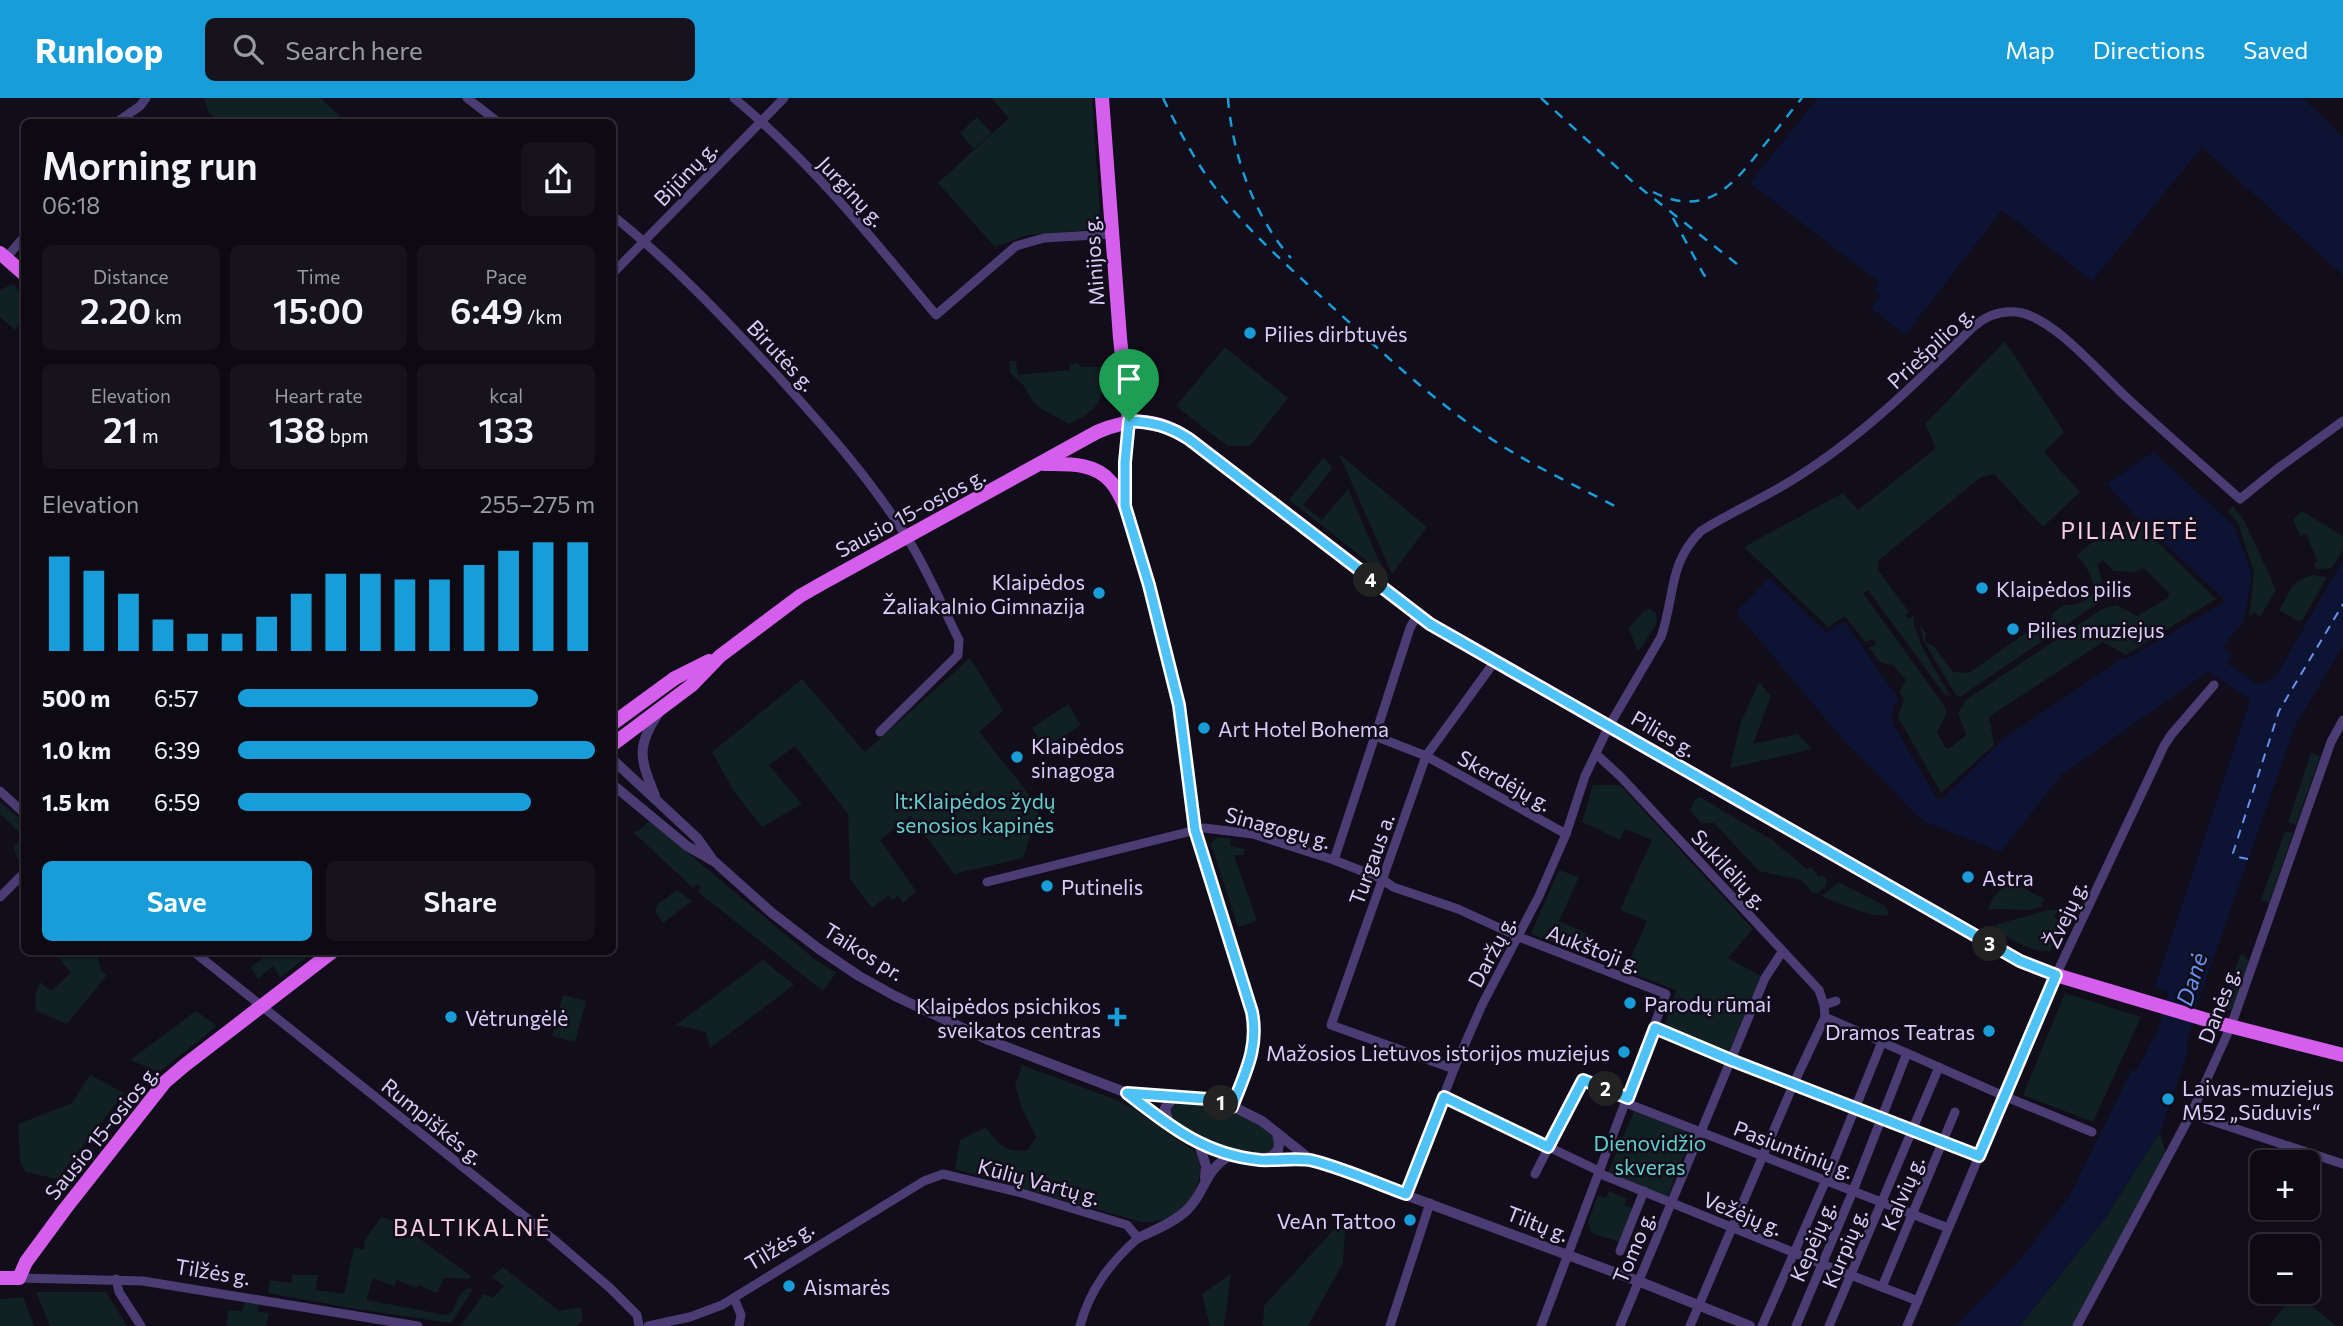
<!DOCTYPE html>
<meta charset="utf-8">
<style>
body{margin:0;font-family:Commissioner,sans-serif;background:#17131d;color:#f1f3f6;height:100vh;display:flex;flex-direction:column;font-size:26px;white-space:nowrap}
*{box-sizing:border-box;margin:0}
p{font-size:23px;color:#9b9aa0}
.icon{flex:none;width:38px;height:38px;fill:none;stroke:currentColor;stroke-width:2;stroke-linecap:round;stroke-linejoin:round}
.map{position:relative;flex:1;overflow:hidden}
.side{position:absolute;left:21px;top:21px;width:595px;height:836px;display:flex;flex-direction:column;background:#0e0a14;border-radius:10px;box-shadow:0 2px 5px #0004,0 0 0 2px #2e2b34}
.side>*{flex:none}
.fabs{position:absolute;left:2250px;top:1052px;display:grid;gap:14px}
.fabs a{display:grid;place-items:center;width:70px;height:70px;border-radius:10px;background:#0e0a14;box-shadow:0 2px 5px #0004,0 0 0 2px #2e2b34;font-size:35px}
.pin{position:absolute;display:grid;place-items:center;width:60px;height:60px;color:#fff;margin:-72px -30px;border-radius:50% 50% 50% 0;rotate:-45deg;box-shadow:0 0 7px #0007}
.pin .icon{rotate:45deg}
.km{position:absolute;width:35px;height:35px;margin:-18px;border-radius:50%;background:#222;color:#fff;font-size:19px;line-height:35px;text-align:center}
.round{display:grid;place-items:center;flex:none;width:74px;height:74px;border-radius:10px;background:#17131d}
.headline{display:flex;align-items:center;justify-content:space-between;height:119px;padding:0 21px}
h1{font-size:38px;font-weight:600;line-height:52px}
.stats{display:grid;grid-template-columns:repeat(3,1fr);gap:10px;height:119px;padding:7px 21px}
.stats div{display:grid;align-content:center;border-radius:10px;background:#17131d;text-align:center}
.stats b{font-size:35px;font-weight:600}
.stats small{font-size:19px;font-weight:400}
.stats p{font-size:19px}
.chart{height:196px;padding:14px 21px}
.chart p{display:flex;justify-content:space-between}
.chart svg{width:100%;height:126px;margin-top:7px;stroke:#199dd8;stroke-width:6}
.primary-button{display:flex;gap:14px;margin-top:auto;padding:14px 21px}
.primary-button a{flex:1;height:80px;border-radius:10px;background:#199dd8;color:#fff;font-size:28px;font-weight:600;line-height:80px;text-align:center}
.primary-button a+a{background:#17131d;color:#f1f3f6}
ul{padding:0 21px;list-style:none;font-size:23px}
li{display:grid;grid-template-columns:112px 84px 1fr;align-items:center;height:52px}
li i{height:18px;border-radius:9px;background:#199dd8}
header{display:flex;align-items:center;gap:42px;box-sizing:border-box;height:98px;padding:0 35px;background:#199dd8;color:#fff}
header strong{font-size:33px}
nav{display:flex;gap:38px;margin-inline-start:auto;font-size:24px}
.search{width:490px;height:63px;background:#17131d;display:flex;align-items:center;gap:18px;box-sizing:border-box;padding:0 24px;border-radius:10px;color:#9b9aa0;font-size:26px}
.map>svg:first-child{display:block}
.green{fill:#112023}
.water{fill:#0d1333}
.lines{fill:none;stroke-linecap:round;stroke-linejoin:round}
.ferry{stroke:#6692ed;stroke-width:2;stroke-dasharray:9 7;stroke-linecap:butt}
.minor{stroke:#4b3d74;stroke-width:9}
.tertiary{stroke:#4b3d74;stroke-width:10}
.primary{stroke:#d55fec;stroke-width:14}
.rail{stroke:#199dd8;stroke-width:2.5;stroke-dasharray:10 9;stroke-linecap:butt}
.route-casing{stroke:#fff;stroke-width:14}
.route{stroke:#4fc3f7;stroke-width:9}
.poi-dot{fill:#199dd8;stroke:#120d1a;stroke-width:2.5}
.labels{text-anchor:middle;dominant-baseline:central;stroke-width:5;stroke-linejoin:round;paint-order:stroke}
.street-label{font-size:21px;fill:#dbccf9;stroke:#120d1a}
.poi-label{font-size:21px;fill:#dbccf9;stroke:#120d1a;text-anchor:start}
.park-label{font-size:21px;fill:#62cfcb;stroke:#120d1a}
.neighbourhood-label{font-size:23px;letter-spacing:2px;fill:#f9cee0;stroke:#120d1a}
.water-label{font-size:23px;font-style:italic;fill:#6692ed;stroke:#120d1a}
</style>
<header>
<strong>Runloop</strong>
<div class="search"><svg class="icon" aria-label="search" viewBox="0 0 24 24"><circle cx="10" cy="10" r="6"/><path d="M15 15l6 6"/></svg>Search here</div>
<nav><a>Map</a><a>Directions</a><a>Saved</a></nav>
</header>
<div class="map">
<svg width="2343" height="1228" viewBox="0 0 2343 1228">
<rect width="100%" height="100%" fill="#120d1a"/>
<g class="green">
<polygon points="204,0 320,0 347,24 220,24 209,15"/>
<polygon points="991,0 1092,0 1101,131 1027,137 995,149 938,85 1009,20"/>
<polygon points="977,19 992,35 974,51 960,35"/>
<polygon points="10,187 14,187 24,198 24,222 15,232 0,219 0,193"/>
<path d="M2005 243 2064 334 2044 354 2080 394 2043 429 1994 376 1981 379 1879 462 1878 472 1909 514 1905 517 1908 521 1913 518 1915 520 1913 524 1922 549 1950 598 1945 597 1868 492 1863 495 1945 609 1946 616 1937 635 1946 650H1950L1966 637 1958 615 1967 601 2102 511 2117 507 2137 518 2168 500 2169 495 2144 470 2135 474 2114 473 2103 462 2097 466C2102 478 2105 494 2097 506L1960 599 1956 597 1924 544 1920 527 1926 535 1925 544 1934 548 1953 574 1969 575 2044 522 2046 524 2053 519 2051 517C2055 514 2061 508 2065 507 2069 506 2073 508 2076 506 2107 497 2089 472 2077 457L2101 437 2136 423 2216 501 2126 557 2103 544 1989 619 1994 647 1941 695 1898 619 1904 601 1899 594 1906 582 1893 567 1881 565 1869 550 1876 546 1874 541 1865 544 1845 518 1828 529 1744 449 1843 395 1858 412 1936 350 1925 326Z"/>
<polygon points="1225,249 1288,300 1250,348 1227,348 1176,308"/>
<path d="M1009 263H1016L1018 277 1070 272V266L1077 265 1082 269H1105C1102 305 1101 310 1069 326L1040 310 1033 303 1023 287 1010 275Z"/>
<polygon points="1339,356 1427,429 1392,476"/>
<polygon points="1323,360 1329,365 1332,371 1303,407 1322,422 1348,391 1385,477 1289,402"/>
<polygon points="2233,408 2245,424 2276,492 2260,519 2254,514 2249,520 2254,474 2238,425 2228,413"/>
<polygon points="2302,413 2343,438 2343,452 2332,470 2316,471 2313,466 2318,464 2306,436 2300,438 2293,421"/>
<path d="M2312 477 2327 479 2303 521 2298 523 2279 512C2293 492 2286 486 2312 477Z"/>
<polygon points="1650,511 1656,515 1657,525 1641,550 1637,552 1629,530 1644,513"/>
<polygon points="970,560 1003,613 979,634 1021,686 1039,711 1023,760 954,776 911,718 880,742 916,793 903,805 898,798 892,802 889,797 872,810 850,781 848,716 795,648 769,667 802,706 762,729 733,692 712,654 802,581 865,654"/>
<polygon points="1759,584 1771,598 1753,646 1798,636 1812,651 1730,670 1740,626"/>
<polygon points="1068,606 1081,627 1045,650 1032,630"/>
<polygon points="2311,655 2320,658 2296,727 2288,724"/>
<polygon points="1593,687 1620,687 1753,831 1728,860 1761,878 1728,956 1681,937 1665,926 1676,892 1625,873 1647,823 1620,812 1652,742 1625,731 1620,742 1582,724"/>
<polygon points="1700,699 1772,742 1807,771 1811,769 1819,779 1822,777 1827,782 1825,789 1817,796 1812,794 1801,782 1759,773 1714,725 1701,725 1690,712 1695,701"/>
<polygon points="0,704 24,724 24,762 17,760 14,749 23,738 0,716"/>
<polygon points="650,723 812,859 836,875 823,893 698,794 701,789 697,786 693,790 633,734 638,733"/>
<polygon points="2285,733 2293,735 2269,805 2261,802"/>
<polygon points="1216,740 1231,740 1230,748 1245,751 1244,757 1234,757 1257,823 1238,829 1211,746"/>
<polygon points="1559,772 1579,779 1559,823 1594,839 1588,857 1531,836"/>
<polygon points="2009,782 2046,802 2041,804 2043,808 2032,812 1988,811 1993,800"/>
<path d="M1839 784 1885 808 1889 814 1887 817C1874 821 1835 804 1821 798Z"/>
<polygon points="677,792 692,803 663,825 655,813 658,806"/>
<path d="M2048 812H2058L2054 819 2065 825 2050 853C2030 855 2010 840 1993 831L1998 826Z"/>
<polygon points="54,854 96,854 101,872 107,877 67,926 36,913 35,898 40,884 51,893 71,875"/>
<polygon points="260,854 313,854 280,880 273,868 258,881 251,869 264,859"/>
<polygon points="2243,856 2249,863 2232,912 2226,912 2222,907 2240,858"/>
<polygon points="763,862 794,887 710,950 706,934 676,927"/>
<polygon points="2065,895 2141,919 2093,1024 2023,997"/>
<polygon points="563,897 586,903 575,944 552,938"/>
<polygon points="196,913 217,928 158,975 152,971 130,962"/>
<path d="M1022 967 1114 1001 1134 1011 1195 1054C1207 1069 1196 1098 1183 1110 1172 1121 1156 1125 1141 1124L955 1071 960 1042 986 1029C999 1047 1004 1055 1028 1052L1036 1039 1021 1008 1015 987Z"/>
<polygon points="90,977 124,995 57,1081 26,1074 20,1064 18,1026 72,1005"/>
<path d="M1179 1004C1205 1006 1266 1018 1275 1045L1271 1055C1239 1060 1195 1045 1173 1022L1171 1011Z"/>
<polygon points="1634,1013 1693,1035 1668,1099 1608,1074"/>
<polygon points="2160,1034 2167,1060 2077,1228 2020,1228 2106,1119"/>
<polygon points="1609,1093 1627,1101 1624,1107 1634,1111 1619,1144 1592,1135 1588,1124 1598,1097 1606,1100"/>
<polygon points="381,1119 397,1124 472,1179 469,1181 444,1180 437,1195 418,1187 416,1190 397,1182 394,1188 373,1180 366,1202 446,1217 453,1213 458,1200 467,1190 473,1191 451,1225 362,1212 268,1195 270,1182 291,1185 292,1177 318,1177 316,1192 344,1196 354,1150 364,1151 365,1142"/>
<polygon points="1339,1126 1345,1133 1343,1165 1308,1228 1263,1228 1264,1208"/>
<polygon points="503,1169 559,1213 581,1209 583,1223 576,1228 460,1228 484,1196 492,1200 504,1188 492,1179"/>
<polygon points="1231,1176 1224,1228 1210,1228 1202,1196"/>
<polygon points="36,1194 106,1194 127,1228 50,1228"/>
<polygon points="2296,1194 2336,1228 2269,1228"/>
<polygon points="23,1199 34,1228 0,1228 0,1201"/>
<polygon points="245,1205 259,1206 258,1214 269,1215 266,1228 226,1228 228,1212 242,1213"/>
</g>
<g class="water">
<polygon points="1818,0 2303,0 2343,39 2343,177 2202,49 2092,183 2002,112 1905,237 1871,210 1881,197 1874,192 1879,184 1750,85"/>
<polygon points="2153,354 2234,428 2252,476 2244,523 2223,549 2232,556 2227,565 2259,587 2276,578 2343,462 2343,548 2295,628 2199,902 2186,947 2188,954 2160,1034 2106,1119 2020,1228 1956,1228 2019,1163 2069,1099 2132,971 2136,974 2158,932 2168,894 2155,889 2250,602 2209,573 2061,677 2001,754 1923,723 1841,639 1736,514 1769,480 1827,535 1844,523 1898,600 1891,616 1894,628 1936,699 1940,702 1944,700 2003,641 2123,560 2126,561 2223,505 2223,500 2136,419 2107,386"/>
</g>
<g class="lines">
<polyline class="ferry" points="2248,761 2238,759 2233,755 2279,613 2343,506"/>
<g class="minor">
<polyline points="467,0 498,24"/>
<path d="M734 0C811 64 873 141 936 217L1016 148 1044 140 1112 136"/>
<polyline points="117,24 140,8 146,0"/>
<path d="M612 117C672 165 724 220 776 276 823 328 869 379 906 438 927 470 942 508 959 542L958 557 880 634"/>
<polyline points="6,160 24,139"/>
<polyline points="612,176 784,0"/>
<path d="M1129 323 1125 364V408L1149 487 1179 607 1195 732 1253 914C1259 951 1245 975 1232 1008"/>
<polyline points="1417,517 1410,530 1375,638 1426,658 1566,736"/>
<polyline points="1596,656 1621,679 1819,892 1824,907 1825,919 1794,985 1690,1228"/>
<polyline points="0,693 24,715"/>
<polyline points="1334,762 1375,638"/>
<polyline points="987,784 1204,730 1253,736 1334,762 1382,781 1393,789 1458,811 1519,839 1666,896 1541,1228"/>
<polyline points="0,799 24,775"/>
<polyline points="194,854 553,1141 610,1190 637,1217 639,1228"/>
<polyline points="1824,907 1836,903"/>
<polyline points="1825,919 2004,998 2092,1034"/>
<polyline points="1655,930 1731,962 1979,1058"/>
<polyline points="1454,971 1331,927 1426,658 1495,563"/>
<polyline points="1444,999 1599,1073 1603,1077 1822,1166 1918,1203"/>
<polyline points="1626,1005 1948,1130"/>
<polyline points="2191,1016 2343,1066"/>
<polyline points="1535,1076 1583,982 1628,1000"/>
<path d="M1406 1096 1454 971 1482 907 1539 798 1566 736 1585 678 1609 628 1661 539C1675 499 1668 465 1701 433 1731 414 1764 400 1794 381 1862 339 1917 284 1973 229 1987 217 2003 211 2022 215 2056 223 2099 274 2125 298 2163 333 2202 367 2240 401L2277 371 2343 323"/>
<polyline points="1620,1153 1644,1093"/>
<polyline points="19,1180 143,1183 418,1228"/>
<polyline points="116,1181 119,1194 141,1228"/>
<polyline points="1882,1189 1955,1014"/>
<polyline points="734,1200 741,1217 739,1228"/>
<path d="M648 1228 690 1219 722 1207 924 1083 943 1076 1018 1094 1127 1127 1138 1140C1110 1165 1090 1191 1080 1228"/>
<polyline points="1390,1228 1430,1105"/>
<polyline points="1620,1228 1765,880 1782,854"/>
<polyline points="1762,1228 1826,1082 1882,944"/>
<polyline points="1796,1228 1853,1093 1907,955"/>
<polyline points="1829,1228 1939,969"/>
<polyline points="1907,1228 2056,877 2164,648 2171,637 2214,587"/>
<polyline points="2077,1228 2191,1016 2231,928 2331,644 2343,622"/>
</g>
<g class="tertiary">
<polyline points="612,661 697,740 712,761"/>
<polyline points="612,686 687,748 715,764 772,815 819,851 859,878 895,898 986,941 1127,995 1169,1027 1199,1046 1215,1052 1231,1057 1260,1062 1272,1058 1278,1052 1279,1046 1277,1035"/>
<path d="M655 698C641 662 635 650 658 616"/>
<polyline points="1127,995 1208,1001 1232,1008 1262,1023 1311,1062 1638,1183 1750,1228"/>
<polyline points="1169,1027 1165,1010 1172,1002 1179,999"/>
<polyline points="1199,1046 1206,1068 1205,1080"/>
<polyline points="1267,1062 1311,1062"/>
<path d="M1138 1140C1154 1132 1173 1125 1187 1112 1207 1092 1203 1073 1231 1057"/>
</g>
<g class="primary">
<polyline points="1102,0 1120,240 1129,323"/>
<polyline points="0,155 24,176"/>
<path d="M1044 366C1067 366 1095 364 1111 384 1117 390 1121 400 1125 408"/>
<polyline points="612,626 675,580 709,563"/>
<path d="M612 647 692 587 720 558 800 498 821 486 1097 334C1132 319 1157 320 1189 341L1430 526 2020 863 2056 877 2214 924 2343 957"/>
<polyline points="0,1180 19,1180 26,1164 65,1111 165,984 185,967 332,854"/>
</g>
<g class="rail">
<path d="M1163 0C1179 33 1197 67 1220 96 1251 136 1291 171 1328 205 1382 254 1434 304 1496 344 1536 370 1580 389 1622 412"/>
<path d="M1228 0C1232 55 1254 119 1291 160"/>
<polyline points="1541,0 1634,85 1737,166"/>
<path d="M1653 94C1705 120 1732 89 1761 51 1775 34 1788 17 1802 0"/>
<polyline points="1673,120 1704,177 1711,183"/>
</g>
</g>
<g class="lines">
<g class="route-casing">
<path id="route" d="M1129 323C1153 324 1169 328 1189 341L1430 526 2020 863 2056 877 1979 1058 1731 962 1655 930 1628 1000 1583 982 1548 1049 1444 999 1406 1096C1376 1085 1345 1071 1314 1063 1300 1059 1277 1063 1260 1062 1205 1057 1169 1028 1127 995L1208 1001 1232 1009C1245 975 1259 950 1252 914L1195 732 1179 607 1149 487 1125 408V364Z"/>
</g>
<use href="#route" class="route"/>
</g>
<g class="poi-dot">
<circle cx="1250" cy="235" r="7"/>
<circle cx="1982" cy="490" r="7"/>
<circle cx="1099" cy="495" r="7"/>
<circle cx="2013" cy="531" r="7"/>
<circle cx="1204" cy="630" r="7"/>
<circle cx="1017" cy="659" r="7"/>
<circle cx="1968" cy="779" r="7"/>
<circle cx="1047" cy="788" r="7"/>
<circle cx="1630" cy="905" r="7"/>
<circle cx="451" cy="919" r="7"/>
<path d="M1113.5 908.5h7v7h7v7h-7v7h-7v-7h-7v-7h7z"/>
<circle cx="1989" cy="933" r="7"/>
<circle cx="1624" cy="954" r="7"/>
<circle cx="2168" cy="1001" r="7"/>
<circle cx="1410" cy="1122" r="7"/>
<circle cx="789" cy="1188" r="7"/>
</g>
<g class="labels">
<g class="street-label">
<text transform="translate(685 75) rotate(-46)">Bijūnų g.</text>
<text transform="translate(852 93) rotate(47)">Jurginų g.</text>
<text transform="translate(1093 163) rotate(-94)">Minijos g.</text>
<text transform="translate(1930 249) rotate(-43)">Priešpilio g.</text>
<text transform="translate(782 257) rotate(47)">Birutės g.</text>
<text transform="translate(910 414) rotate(-28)">Sausio 15-osios g.</text>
<text transform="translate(1664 635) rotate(30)">Pilies g.</text>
<text transform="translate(1505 682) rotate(29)">Skerdėjų g.</text>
<text transform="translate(1278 729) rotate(15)">Sinagogų g.</text>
<text transform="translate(1371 761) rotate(-70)">Turgaus a.</text>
<text transform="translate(1730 771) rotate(47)">Sukilėlių g.</text>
<text transform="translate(2065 816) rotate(-65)">Žvejų g.</text>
<text transform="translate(1594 850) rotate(21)">Aukštoji g.</text>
<text transform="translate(864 853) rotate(32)">Taikos pr.</text>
<text transform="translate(1491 853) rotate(-62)">Daržų g.</text>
<text transform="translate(2218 907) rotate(-69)">Danės g.</text>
<text transform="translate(433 1023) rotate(39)">Rumpiškės g.</text>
<text transform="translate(101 1034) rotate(-51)">Sausio 15-osios g.</text>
<text transform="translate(1794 1051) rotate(21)">Pasiuntinių g.</text>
<text transform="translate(1039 1083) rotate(15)">Kūlių Vartų g.</text>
<text transform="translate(1902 1095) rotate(-67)">Kalvių g.</text>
<text transform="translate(1743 1115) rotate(22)">Vežėjų g.</text>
<text transform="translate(1538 1125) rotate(21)">Tiltų g.</text>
<text transform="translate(1812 1143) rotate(-67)">Kepėjų g.</text>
<text transform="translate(779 1147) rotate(-31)">Tilžės g.</text>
<text transform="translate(1633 1149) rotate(-67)">Tomo g.</text>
<text transform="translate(1844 1150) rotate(-67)">Kurpių g.</text>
<text transform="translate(213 1173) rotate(9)">Tilžės g.</text>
</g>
<g class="poi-label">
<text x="1264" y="235">Pilies dirbtuvės</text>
<text x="1085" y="483" text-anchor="end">Klaipėdos<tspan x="1085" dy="24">Žaliakalnio Gimnazija</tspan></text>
<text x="1996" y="490">Klaipėdos pilis</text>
<text x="2027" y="531">Pilies muziejus</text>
<text x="1218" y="630">Art Hotel Bohema</text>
<text x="1031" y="647">Klaipėdos<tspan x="1031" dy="24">sinagoga</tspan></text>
<text x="1982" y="779">Astra</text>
<text x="1061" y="788">Putinelis</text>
<text x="1644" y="905">Parodų rūmai</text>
<text x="1101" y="907" text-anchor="end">Klaipėdos psichikos<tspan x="1101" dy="24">sveikatos centras</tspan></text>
<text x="465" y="919">Vėtrungėlė</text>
<text x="1975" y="933" text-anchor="end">Dramos Teatras</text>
<text x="1610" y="954" text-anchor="end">Mažosios Lietuvos istorijos muziejus</text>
<text x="2182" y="989">Laivas-muziejus<tspan x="2182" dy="24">M52 „Sūduvis“</tspan></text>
<text x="1396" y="1122" text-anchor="end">VeAn Tattoo</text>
<text x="803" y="1188">Aismarės</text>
</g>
<g class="park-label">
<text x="975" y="702">lt:Klaipėdos žydų<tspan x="975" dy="24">senosios kapinės</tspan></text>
<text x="1650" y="1044">Dienovidžio<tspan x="1650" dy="24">skveras</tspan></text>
</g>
<g class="neighbourhood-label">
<text x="2130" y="432">PILIAVIETĖ</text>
<text x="472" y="1129">BALTIKALNĖ</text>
</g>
<g class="water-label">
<text transform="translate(2191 881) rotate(-72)">Danė</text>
</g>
</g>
</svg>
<div class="fabs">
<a>+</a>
<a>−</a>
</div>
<div class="pin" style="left:1129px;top:323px;background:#1e9e55"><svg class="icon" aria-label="arrive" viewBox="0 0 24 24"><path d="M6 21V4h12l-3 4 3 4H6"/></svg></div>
<b class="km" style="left:1221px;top:1005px">1</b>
<b class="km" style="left:1606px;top:991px">2</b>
<b class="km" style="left:1990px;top:846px">3</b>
<b class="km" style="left:1371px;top:482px">4</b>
<section class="side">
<div class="headline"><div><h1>Morning run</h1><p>06:18</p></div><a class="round"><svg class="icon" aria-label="share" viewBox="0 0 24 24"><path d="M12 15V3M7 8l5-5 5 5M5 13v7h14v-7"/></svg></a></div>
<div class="stats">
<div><p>Distance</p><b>2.20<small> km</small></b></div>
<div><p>Time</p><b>15:00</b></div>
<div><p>Pace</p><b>6:49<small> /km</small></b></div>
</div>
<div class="stats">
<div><p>Elevation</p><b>21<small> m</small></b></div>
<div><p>Heart rate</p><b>138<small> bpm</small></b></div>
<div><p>kcal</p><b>133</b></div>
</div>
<div class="chart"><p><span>Elevation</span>255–275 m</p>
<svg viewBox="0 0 160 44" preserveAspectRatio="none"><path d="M5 44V11M15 44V16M25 44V24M35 44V33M45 44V38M55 44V38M65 44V32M75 44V24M85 44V17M95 44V17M105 44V19M115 44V19M125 44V14M135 44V9M145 44V6M155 44V6"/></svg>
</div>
<ul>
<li><b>500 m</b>6:57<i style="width:84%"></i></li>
<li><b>1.0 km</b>6:39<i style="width:100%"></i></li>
<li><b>1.5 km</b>6:59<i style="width:82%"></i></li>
</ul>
<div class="primary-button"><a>Save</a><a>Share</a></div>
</section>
</div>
